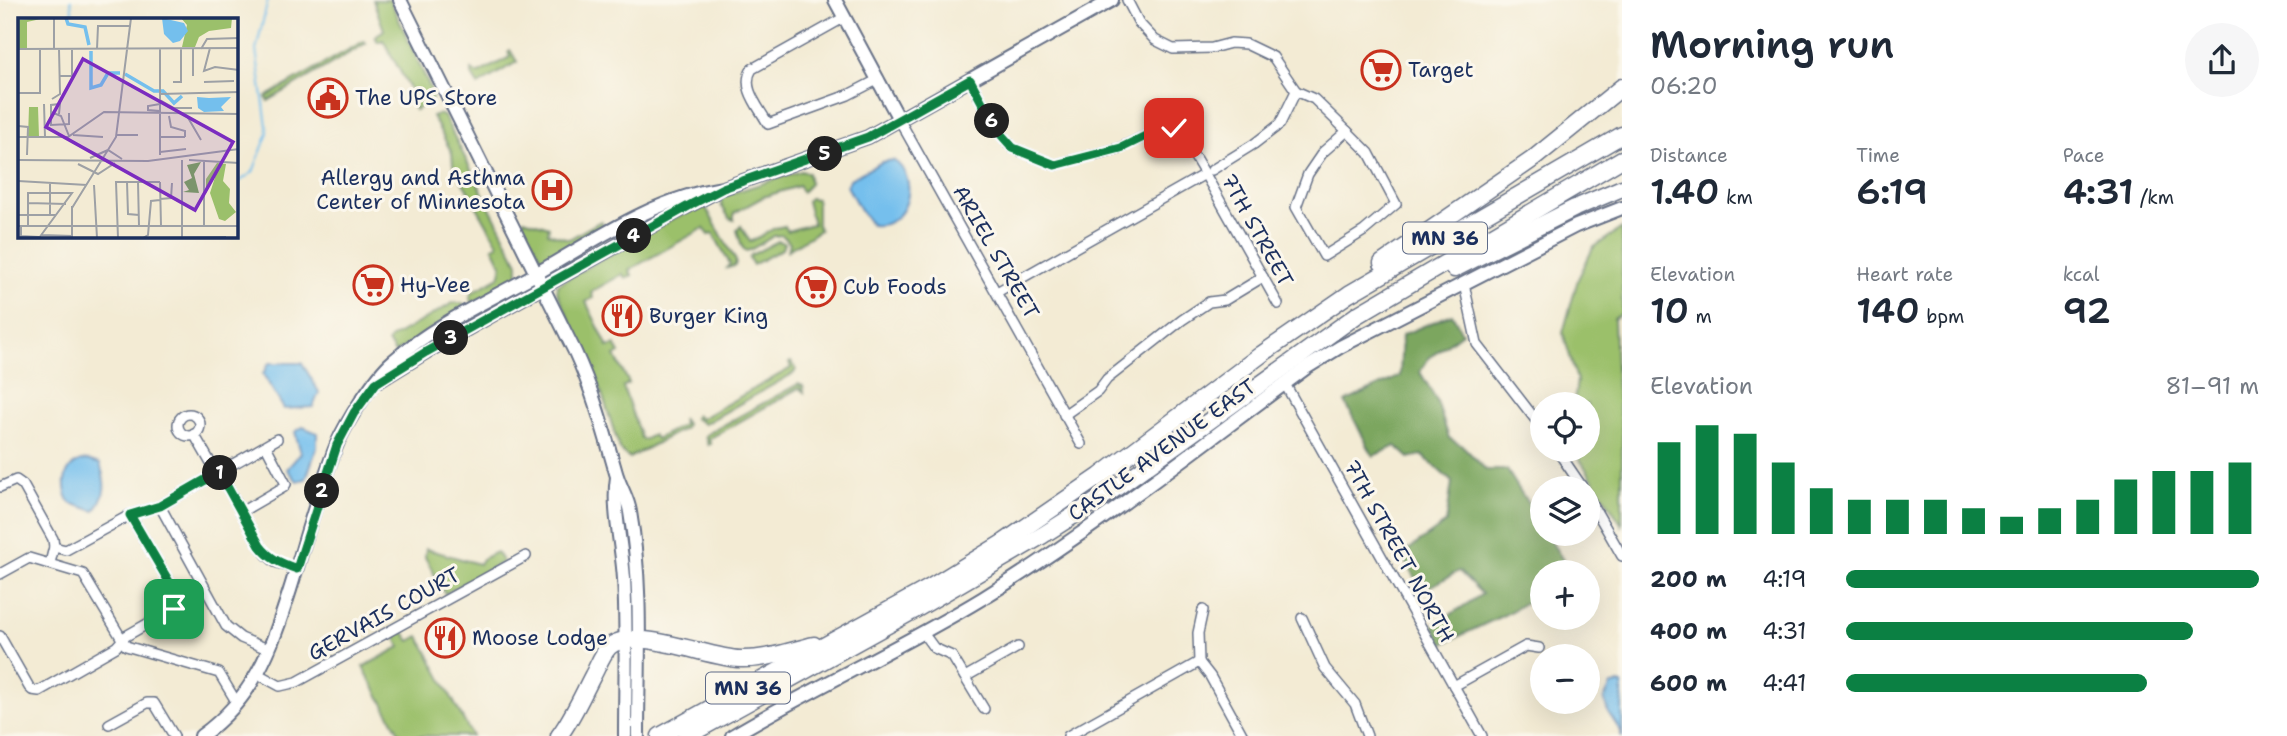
<!DOCTYPE html>
<meta charset="utf-8">
<style>
body{margin:0;font-family:"Shantell Sans",sans-serif;background:#f6f6f7;color:#1f2937;height:100vh;display:flex;flex-direction:column;font-size:26px;white-space:nowrap}
*{box-sizing:border-box;margin:0}
p{font-size:23px;color:#747a83}
.icon{flex:none;width:38px;height:38px;fill:none;stroke:currentColor;stroke-width:2;stroke-linecap:round;stroke-linejoin:round}
.map{position:relative;flex:1;overflow:hidden}
.drawer{display:flex;flex-direction:column;background:#fff;width:665px}
.drawer>*{flex:none}
.controls{position:absolute;left:1530px;top:392px;display:grid;gap:14px}
.controls a{display:grid;place-items:center;width:70px;height:70px;border-radius:50%;background:#fff;box-shadow:0 7px 28px #0002;font-size:35px}
.pin{position:absolute;display:grid;place-items:center;width:60px;height:60px;color:#fff;margin:-30px;border-radius:14px;box-shadow:0 4px 10px #0006}
.km{position:absolute;width:35px;height:35px;margin:-18px;border-radius:50%;background:#222;color:#fff;font-size:19px;line-height:35px;text-align:center}
.round{display:grid;place-items:center;flex:none;width:74px;height:74px;border-radius:37px;background:#f6f6f7}
.overview{display:flex;align-items:center;justify-content:space-between;height:119px;padding:0 28px}
h1{font-size:38px;font-weight:600;line-height:52px}
.stats{display:grid;grid-template-columns:repeat(3,1fr);gap:10px;height:119px;padding:7px 28px}
.stats div{display:grid;align-content:center}
.stats b{font-size:35px;font-weight:600}
.stats small{font-size:19px;font-weight:400}
.stats p{font-size:19px}
.chart{height:196px;padding:14px 28px}
.chart p{display:flex;justify-content:space-between}
.chart svg{width:100%;height:126px;margin-top:7px;stroke:#0b8043;stroke-width:6}
ul{padding:0 28px;list-style:none;font-size:23px}
li{display:grid;grid-template-columns:112px 84px 1fr;align-items:center;height:52px}
li i{height:18px;border-radius:9px;background:#0b8043}
main{display:flex;flex:1;min-height:0}
.map>svg:first-child{display:block}
.green{fill:#9bc06b;stroke:#5b7864;stroke-width:2}
.forest{fill:#7ca65f;stroke:#4c6a5e;stroke-width:2}
.water{fill:#74bfed;stroke:#4877a6;stroke-width:2}
.lines{fill:none;stroke-linecap:round;stroke-linejoin:round}
.stream{stroke:#74bfed;stroke-width:2}
.street-casing{stroke:#677187;stroke-width:12}
.secondary-casing{stroke:#677187;stroke-width:16}
.highway-casing{stroke:#677187;stroke-width:19}
.street{stroke:#fff;stroke-width:9}
.secondary{stroke:#fff;stroke-width:12}
.highway{stroke:#fff;stroke-width:16}
.route-casing{stroke:#fff;stroke-width:14}
.route{stroke:#0b8043;stroke-width:9}
.labels{text-anchor:middle;dominant-baseline:central;stroke-width:6;stroke-linejoin:round;paint-order:stroke}
.shield{fill:#fbf7ec;stroke:#5e6b89;stroke-width:2}
.shield-label{font-size:19px;font-weight:bold;fill:#1b2f5e}
.poi-label{font-size:21px;fill:#1b2f5e;stroke:#fbf7ec;text-anchor:start}
.street-label{font-size:21px;fill:#1b2f5e;stroke:#fbf7ec}
.inset-river{fill:none;stroke:#74bfed;stroke-width:3.5}
.inset-road{fill:none;stroke:#9da0a5;stroke-width:2}
.view{fill:#7b2cbf;fill-opacity:0.15;stroke:#7b2cbf;stroke-width:3.5}
.inset-edge{fill:none;stroke:#1b2f5e;stroke-width:3.5}
</style>
<main>
<div class="map">
<svg width="1622" height="736" viewBox="0 0 1622 736">
<rect width="100%" height="100%" fill="#fbf7ec"/>
<filter id="ink" filterUnits="userSpaceOnUse"><feTurbulence type="fractalNoise" baseFrequency=".0143" numOctaves="2"/><feDisplacementMap in="SourceGraphic" scale="14" xChannelSelector="R" yChannelSelector="G"/><feConvolveMatrix kernelMatrix="1 2 1 2 8 2 1 2 1" color-interpolation-filters="sRGB"/></filter>
<filter id="wash" filterUnits="userSpaceOnUse"><feTurbulence type="fractalNoise" baseFrequency=".00686" numOctaves="4" result="noise"/><feDisplacementMap in="SourceGraphic" scale="28" xChannelSelector="R" yChannelSelector="G"/><feGaussianBlur stdDeviation="1.57" result="paint"/><feColorMatrix in="noise" values="0 0 0 0 0 0 0 0 0 0 0 0 0 0 0 0 0 1.4 0 .05"/><feComposite in="paint" operator="in"/></filter>
<g filter="url(#wash)">
<rect width="100%" height="100%" fill="#f3ebd4"/>
<g class="green">
<polygon points="373,0 390,0 433,94 431,101 415,110 412,103 416,100 383,40 378,42 375,36 384,30"/>
<polygon points="364,41 366,43 268,101 266,97"/>
<polygon points="510,50 517,62 478,85 472,75 472,70 477,74 510,57 508,52"/>
<polygon points="438,114 444,116 518,263 518,277 473,303 470,299 471,293 499,277 502,266 493,247 498,245 497,242 453,165 452,153 432,116"/>
<polygon points="801,171 808,173 810,184 802,192 799,186 763,197 734,213 734,220 730,219 721,205 722,197 726,195"/>
<polygon points="810,198 816,199 817,202 817,225 820,230 788,250 790,243 782,235 774,236 750,250 746,251 742,247 737,230 741,226 750,242 775,228 785,226 787,231 813,224 807,201"/>
<polygon points="701,206 706,208 736,261 735,266 727,268 730,264 713,233 709,235 704,228 629,270 632,275 626,278 623,274 591,292 593,298 586,302 608,347 615,345 620,353 615,356 629,383 623,387 641,438 643,440 653,435 656,439 683,425 682,418 686,424 685,428 629,458 620,450 598,381 557,292 558,284 674,218"/>
<polygon points="524,219 549,227 548,233 569,239 601,221 604,227 601,231 553,258 541,257 522,222"/>
<polygon points="1622,228 1622,313 1614,319 1617,393 1622,435 1622,525 1579,458 1576,450 1587,450 1587,404 1574,404 1577,380 1563,333 1578,279 1593,248"/>
<polygon points="778,241 784,243 782,249 753,265 749,258 751,255"/>
<polygon points="453,303 461,303 465,306 395,353 388,342 390,339"/>
<polygon points="791,362 796,369 794,373 704,424 694,418 696,415 700,419 791,368 789,363"/>
<polygon points="798,384 803,386 804,392 799,388 709,439 711,444 708,445 705,436 709,433"/>
<polygon points="426,549 479,564 482,559 496,552 503,562 445,594 425,557"/>
<polygon points="403,631 410,641 419,636 472,736 401,736 363,667 400,647 395,636"/>
</g>
<polygon class="forest" points="1452,314 1462,333 1428,359 1420,372 1436,399 1449,438 1464,447 1486,470 1507,470 1542,526 1542,534 1546,534 1571,572 1542,572 1542,593 1504,615 1443,644 1433,626 1482,594 1459,571 1423,591 1401,555 1446,523 1452,482 1422,455 1409,458 1396,446 1373,456 1345,402 1400,376 1402,335"/>
<g class="water">
<path d="M893 160C921 177 909 229 872 225L860 210 847 186 850 179 882 162Z"/>
<polygon points="269,363 302,363 319,392 313,407 284,409 263,374"/>
<polygon points="303,427 317,433 317,447 306,479 297,481 287,469 301,453 295,432"/>
<path d="M87 460 100 464C107 486 106 493 95 511L70 503C60 484 64 463 87 460Z"/>
<polygon points="1622,684 1622,736 1621,736 1621,732 1608,712 1604,699 1611,685"/>
</g>
<g class="lines">
<g class="stream">
<polyline points="71,0 73,19"/>
<polyline points="236,184 253,172 268,133 256,50 268,0"/>
</g>
</g>
</g>
<g filter="url(#ink)">
<g class="lines">
<g class="street-casing">
<g id="street">
<polyline points="1127,0 1139,23 1155,40 1173,49 1212,48 1231,43 1246,44 1273,57 1296,91"/>
<path d="M845 17 752 69C740 87 759 107 768 124L848 95 879 79"/>
<polyline points="970,80 997,130 1013,148 1055,165 1120,148 1164,127 1174,128 1181,134 1205,174 1278,304"/>
<polyline points="1296,91 1314,99 1347,131"/>
<polyline points="900,121 1081,444"/>
<polygon points="1347,131 1369,153 1396,204 1364,231 1324,256 1296,207 1308,174 1323,152"/>
<polyline points="1212,170 1254,144 1280,124 1296,91"/>
<polyline points="1464,284 1477,344 1542,428"/>
<polyline points="997,292 1205,174"/>
<polyline points="1285,384 1482,736"/>
<circle cx="189" cy="425" r="11"/>
<polyline points="1064,415 1098,391 1107,379 1182,320 1209,302 1225,300 1263,277"/>
<polyline points="194,434 213,467 219,472 260,546 267,555 275,562 297,569"/>
<polyline points="1557,450 1583,488"/>
<polyline points="0,487 16,480 23,485 53,539 54,547 50,563"/>
<polyline points="1587,495 1622,556"/>
<polyline points="160,506 226,626 241,638 270,650"/>
<polyline points="241,512 284,487 286,484 266,446"/>
<polyline points="54,547 66,550 130,515 160,506 277,439"/>
<polyline points="0,574 29,558 83,574 126,646 219,673 237,703"/>
<polyline points="1302,618 1325,668 1355,704 1367,736"/>
<polyline points="923,633 934,648 952,656 984,709"/>
<polyline points="0,636 29,687 32,690 39,691 116,647 126,636 177,607 178,597 130,515"/>
<polyline points="1199,662 1210,676 1243,736"/>
<polyline points="1199,662 1198,633 1203,610"/>
<polyline points="258,674 280,686 297,682 526,556"/>
<polyline points="965,677 1018,647"/>
<polyline points="1454,686 1526,646 1539,648"/>
<polyline points="109,724 147,703 154,703 174,736"/>
<polyline points="1068,736 1199,662"/>
</g>
</g>
<g class="secondary-casing">
<g id="secondary">
<path d="M400 0 575 352C593 391 604 431 616 473 620 487 628 498 630 512 643 586 638 662 638 736"/>
<polyline points="835,0 900,121"/>
<polyline points="379,381 426,352 677,212 714,193"/>
<path d="M617 477C612 510 622 545 624 579 627 631 625 684 625 736"/>
<path d="M201 736C254 698 271 650 290 590 305 542 318 491 337 444 346 423 375 376 393 361 433 326 485 302 532 276 592 242 654 198 723 188L868 137 1112 0"/>
<path d="M732 736C814 687 901 648 983 598 1095 529 1200 446 1306 368L1340 347 1576 226 1622 208"/>
</g>
</g>
<g class="highway-casing">
<g id="highway">
<polyline points="1382,263 1533,159 1622,87"/>
<polyline points="1454,269 1575,208 1622,188"/>
<path d="M559 736C573 717 582 696 593 675 598 666 602 654 609 647 632 625 709 658 740 659 765 660 789 651 814 645"/>
<polyline points="660,736 929,588 1004,542 1100,476 1262,354 1349,294 1622,135"/>
<polyline points="687,736 913,611 1043,535 1109,493 1357,315 1622,159"/>
</g>
</g>
<use href="#street" class="street"/>
<use href="#secondary" class="secondary"/>
<use href="#highway" class="highway"/>
</g>
</g>
<g class="lines" filter="url(#ink)">
<g class="route-casing">
<path id="route" d="M174 609 179 604 178 597 130 515 160 506 219 472 260 546C270 559 280 563 297 569L337 445 354 413 376 383 426 352 694 203 723 188 868 137 970 80 997 130 1013 148 1055 165 1121 148 1164 127 1174 128"/>
</g>
<use href="#route" class="route"/>
</g>
<defs>
<g id="supermarket-ring" transform="scale(2.0125)"><circle r="9.5" fill="#fbf7ec" stroke="#c8321e" stroke-width="1.5"/><path d="M-6-5.5h2.5l.6 2H6L4.5 2H-2.5L-4.4-4H-6ZM-1.5 3.2a1.3 1.3 0 1 0 .1 0ZM3 3.2a1.3 1.3 0 1 0 .1 0Z" fill="#c8321e"/></g>
<g id="civic-ring" transform="scale(2.0125)"><circle r="9.5" fill="#fbf7ec" stroke="#c8321e" stroke-width="1.5"/><path d="M-.6-6.5H3V-4.5H.6V-3L4-1V1h2V6H-6V1h2V-1L-.6-3ZM-1.2 2.5V6h2.4V2.5Z" fill="#c8321e"/></g>
<g id="hospital-ring" transform="scale(2.0125)"><circle r="9.5" fill="#fbf7ec" stroke="#c8321e" stroke-width="1.5"/><path d="M-5-5h3v3.5h4V-5h3V5h-3V1.5h-4V5h-3Z" fill="#c8321e"/></g>
<g id="restaurant-ring" transform="scale(2.0125)"><circle r="9.5" fill="#fbf7ec" stroke="#c8321e" stroke-width="1.5"/><path d="M-5-6h1v4h1v-4h1v4h1v-4h1v5L-1.5 .5V6h-2V.5L-5-1ZM5-6V6H3V1.5H1.5Q1.5-4 5-6Z" fill="#c8321e"/></g>
</defs>
<g fill-rule="evenodd">
<use href="#supermarket-ring" x="1381" y="70"/>
<use href="#civic-ring" x="328" y="98"/>
<use href="#hospital-ring" x="552" y="190"/>
<use href="#supermarket-ring" x="373" y="285"/>
<use href="#supermarket-ring" x="816" y="287"/>
<use href="#restaurant-ring" x="622" y="316"/>
<use href="#restaurant-ring" x="445" y="638"/>
</g>
<g class="labels">
<g class="shield">
<rect x="1403" y="222.5" width="84" height="31" rx="5"/>
<rect x="706" y="672.5" width="84" height="31" rx="5"/>
</g>
<g class="shield-label">
<text x="1445" y="238">MN 36</text>
<text x="748" y="688">MN 36</text>
</g>
<g class="poi-label">
<text x="1408" y="70">Target</text>
<text x="355" y="98">The UPS Store</text>
<text x="525" y="178" text-anchor="end">Allergy and Asthma<tspan x="525" dy="24">Center of Minnesota</tspan></text>
<text x="400" y="285">Hy-Vee</text>
<text x="843" y="287">Cub Foods</text>
<text x="649" y="316">Burger King</text>
<text x="472" y="638">Moose Lodge</text>
</g>
<g class="street-label">
<text transform="translate(1257 230) rotate(61)">7TH STREET</text>
<text transform="translate(996 252) rotate(60)">ARIEL STREET</text>
<text transform="translate(1162 450) rotate(-36)">CASTLE AVENUE EAST</text>
<text transform="translate(1399 551) rotate(61)">7TH STREET NORTH</text>
<text transform="translate(384 614) rotate(-29)">GERVAIS COURT</text>
</g>
</g>
<g transform="translate(18 18)">
<rect width="220" height="220" fill="#f3ebd4"/>
<path d="M27 0 9 4V30H0V2ZM163 0H214L213 10 191 13 181 19 177 29H164L169 7ZM11 89H20L21 119H10ZM199 145 208 146 205 163 212 171 211 185 218 194 207 203 201 201 192 175 199 153 188 175V161Z" fill="#9bc06b"/>
<path d="M183 144 176 156 181 175 165 174 171 172 166 164 174 160 169 147Z" fill="#7ca65f"/>
<path d="M144 0 166 5 170 13 162 23 155 25 146 16ZM179 79 191 80 213 79 203 89 206 93 186 94 180 90Z" fill="#74bfed"/>
<path class="inset-river" d="M48 0 50 6 67 9 71 27M73 33V70L83 67 90 55H102M107 56 136 73H145L156 85 164 78"/>
<path class="inset-road" d="M36 0V31M192 30 186 53 197 49 221 52M0 31 221 30M79 31 80 8H113M142 31V137M175 31V58M183 31 189 21 221 20M42 58H54V31M155 64H163V31M186 64 216 63M0 75H22V31M142 76 221 74M34 81 42 76 41 31M142 82 156 90H174M26 86 27 119M142 86 130 88V92L142 93M33 94 43 98 51 118M41 96 42 86 33 87V107L51 106V95M151 98 153 109 167 113V119M169 98 183 122M0 108 10 109 9 137M55 117 85 119M98 117H120M0 119H50L86 94 221 96M142 119H167M142 134 168 131M72 140 90 132 104 141M0 142 130 143 221 131M164 142V220M171 142 221 145M186 142V208M60 146 80 156 97 145M0 163 69 167M32 164V197M109 164 110 196 121 197M120 164 121 208M142 164 143 208M76 167 79 220M142 181 153 180 154 165M10 185 48 186M54 188V220M54 190 98 119 113 0M0 197H38M0 208H221M3 208V218L22 219M10 208V175H54L21 220M23 217 55 218M100 220 98 164H142M125 220 130 217 133 183 142 182M143 220 208 219"/>
<path class="view" d="M65 41 215 124 177 192 28 109Z"/>
<rect width="220" height="220" class="inset-edge"/>
</g>
</svg>
<div class="controls">
<a><svg class="icon" aria-label="locate" viewBox="0 0 24 24"><circle cx="12" cy="12" r="6"/><path d="M12 2v4M12 18v4M2 12h4M18 12h4"/></svg></a>
<a><svg class="icon" aria-label="layers" viewBox="0 0 24 24"><path d="M12 4l9 5-9 5-9-5zM3 14l9 5 9-5"/></svg></a>
<a>+</a>
<a>−</a>
</div>
<div class="pin" style="left:174px;top:609px;background:#1e9e55"><svg class="icon" aria-label="arrive" viewBox="0 0 24 24"><path d="M6 21V4h12l-3 4 3 4H6"/></svg></div>
<div class="pin" style="left:1174px;top:128px;background:#d93025"><svg class="icon" aria-label="check" viewBox="0 0 24 24"><path d="M5 12l5 5 9-10"/></svg></div>
<b class="km" style="left:220px;top:473px">1</b>
<b class="km" style="left:322px;top:491px">2</b>
<b class="km" style="left:451px;top:338px">3</b>
<b class="km" style="left:634px;top:236px">4</b>
<b class="km" style="left:825px;top:154px">5</b>
<b class="km" style="left:992px;top:121px">6</b>
</div>
<section class="drawer">
<div class="overview"><div><h1>Morning run</h1><p>06:20</p></div><a class="round"><svg class="icon" aria-label="share" viewBox="0 0 24 24"><path d="M12 15V3M7 8l5-5 5 5M5 13v7h14v-7"/></svg></a></div>
<div class="stats">
<div><p>Distance</p><b>1.40<small> km</small></b></div>
<div><p>Time</p><b>6:19</b></div>
<div><p>Pace</p><b>4:31<small> /km</small></b></div>
</div>
<div class="stats">
<div><p>Elevation</p><b>10<small> m</small></b></div>
<div><p>Heart rate</p><b>140<small> bpm</small></b></div>
<div><p>kcal</p><b>92</b></div>
</div>
<div class="chart"><p><span>Elevation</span>81–91 m</p>
<svg viewBox="0 0 160 44" preserveAspectRatio="none"><path d="M5 44V12M15 44V6M25 44V9M35 44V19M45 44V28M55 44V32M65 44V32M75 44V32M85 44V35M95 44V38M105 44V35M115 44V32M125 44V25M135 44V22M145 44V22M155 44V19"/></svg>
</div>
<ul>
<li><b>200 m</b>4:19<i style="width:100%"></i></li>
<li><b>400 m</b>4:31<i style="width:84%"></i></li>
<li><b>600 m</b>4:41<i style="width:73%"></i></li>
</ul>
</section>
</main>
